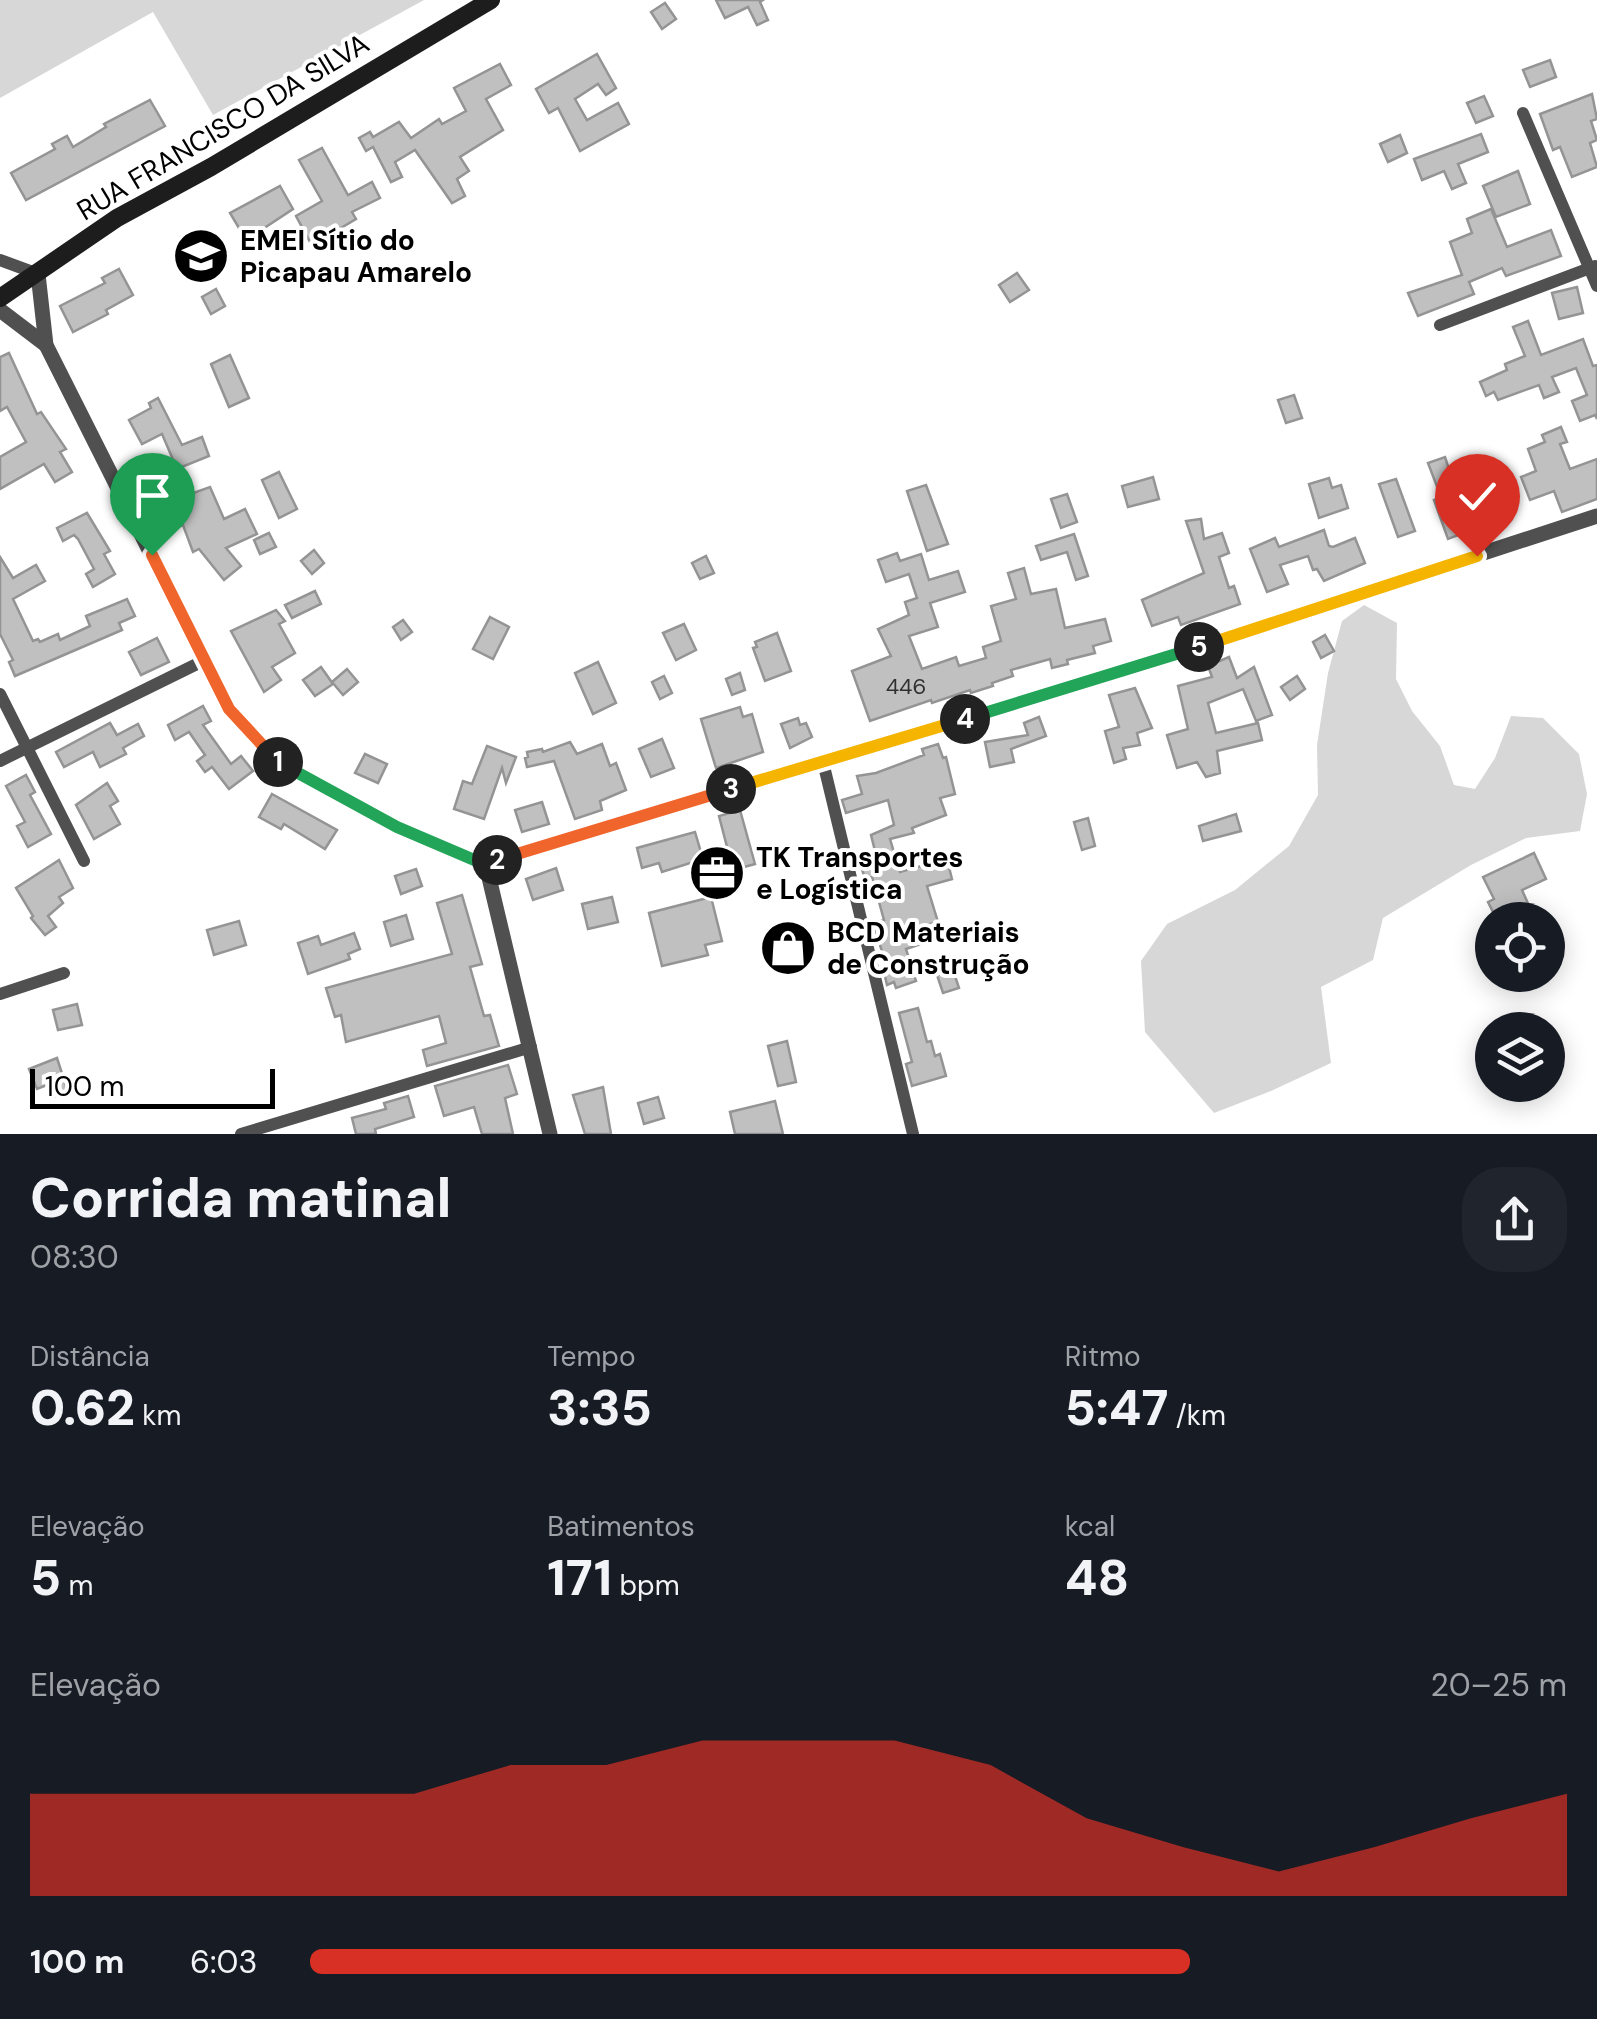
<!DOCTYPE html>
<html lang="pt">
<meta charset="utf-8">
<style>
body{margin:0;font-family:"DM Sans",sans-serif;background:#20242c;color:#f1f3f6;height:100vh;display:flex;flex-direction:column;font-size:38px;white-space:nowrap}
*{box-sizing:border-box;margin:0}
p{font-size:32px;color:#9ea1a6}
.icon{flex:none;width:55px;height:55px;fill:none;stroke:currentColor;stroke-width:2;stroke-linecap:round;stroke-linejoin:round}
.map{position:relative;height:1134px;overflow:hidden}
.details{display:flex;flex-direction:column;background:#171b24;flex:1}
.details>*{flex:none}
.controls{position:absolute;left:1475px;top:902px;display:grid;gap:20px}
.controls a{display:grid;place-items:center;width:90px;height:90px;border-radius:50%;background:#171b24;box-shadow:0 5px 25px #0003;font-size:50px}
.scale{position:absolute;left:30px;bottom:25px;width:245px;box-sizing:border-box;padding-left:10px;border:5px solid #000;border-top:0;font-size:28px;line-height:35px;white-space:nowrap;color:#000;-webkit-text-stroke:8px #fff;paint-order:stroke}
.pin{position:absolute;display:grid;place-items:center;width:85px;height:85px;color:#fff;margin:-102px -42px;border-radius:50% 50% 50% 0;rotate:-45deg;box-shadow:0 0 10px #0007}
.pin .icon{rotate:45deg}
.km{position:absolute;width:50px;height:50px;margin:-25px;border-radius:50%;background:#222;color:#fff;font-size:28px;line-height:50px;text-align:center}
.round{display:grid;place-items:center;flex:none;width:105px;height:105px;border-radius:40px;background:#20242c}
.overview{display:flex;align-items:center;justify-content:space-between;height:170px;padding:0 30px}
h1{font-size:55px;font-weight:800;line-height:75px}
.metrics{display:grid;grid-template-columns:repeat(3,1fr);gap:15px;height:170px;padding:10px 30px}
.metrics div{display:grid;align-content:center}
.metrics b{font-size:50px;font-weight:800}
.metrics small{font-size:28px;font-weight:400}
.metrics p{font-size:28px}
.chart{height:280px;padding:20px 30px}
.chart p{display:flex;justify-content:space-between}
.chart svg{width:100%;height:180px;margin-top:10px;fill:#d93025;opacity:.7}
ul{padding:0 30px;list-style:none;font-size:32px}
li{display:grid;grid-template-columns:160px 120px 1fr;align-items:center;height:75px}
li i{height:25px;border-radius:12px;background:#d93025}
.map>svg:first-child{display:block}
.green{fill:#d7d7d7}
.building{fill:#c0c0c0;stroke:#949494;stroke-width:2.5}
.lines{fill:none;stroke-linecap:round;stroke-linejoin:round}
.minor{stroke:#505050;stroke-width:12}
.tertiary{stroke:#505050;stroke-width:15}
.secondary{stroke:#1d1d1d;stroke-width:18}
.split-1-casing{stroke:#fff;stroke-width:20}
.split-2-casing{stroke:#fff;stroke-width:20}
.split-3-casing{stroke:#fff;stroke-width:20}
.split-4-casing{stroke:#fff;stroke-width:20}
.split-5-casing{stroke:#fff;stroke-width:20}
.split-6-casing{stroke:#fff;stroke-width:20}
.split-1{stroke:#f0652b;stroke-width:12}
.split-2{stroke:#22a559;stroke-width:12}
.split-3{stroke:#f0652b;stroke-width:12}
.split-4{stroke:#f5b400;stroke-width:12}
.split-5{stroke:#22a559;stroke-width:12}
.split-6{stroke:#f5b400;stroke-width:12}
.labels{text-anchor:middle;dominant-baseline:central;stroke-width:8;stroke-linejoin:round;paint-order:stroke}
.number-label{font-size:22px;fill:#303030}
.street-label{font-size:28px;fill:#000;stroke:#fff}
.poi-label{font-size:28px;font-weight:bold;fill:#000;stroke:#fff;text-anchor:start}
</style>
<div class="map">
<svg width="1597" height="1134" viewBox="0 0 1597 1134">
<rect width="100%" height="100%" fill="#fff"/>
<g class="green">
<polygon points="0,0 424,0 213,115 153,12 0,98"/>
<polygon points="1364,605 1397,623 1396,679 1412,711 1440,746 1454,785 1475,789 1495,758 1511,716 1543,718 1579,754 1587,794 1580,831 1526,838 1471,865 1383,918 1373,960 1321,987 1331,1063 1271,1091 1214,1113 1145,1032 1141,961 1167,924 1235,890 1289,846 1318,795 1317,745 1328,673 1342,621"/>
</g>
<g class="building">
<polygon points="716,0 763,0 760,2 768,20 757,25 748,7 725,18"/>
<polygon points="665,3 676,19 662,29 651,12"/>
<polygon points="597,54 616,88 606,95 598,84 575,99 587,120 618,103 629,124 580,151 558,108 549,113 536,89"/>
<polygon points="1550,60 1556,77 1530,87 1523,70"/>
<polygon points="500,64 511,85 486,99 503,130 460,157 469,171 457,179 465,196 452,203 415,150 395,162 402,177 391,182 373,147 366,151 359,138 370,132 373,137 399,122 411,138 439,119 442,124 466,111 454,88"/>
<polygon points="1592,94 1597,119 1591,121 1597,140 1590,143 1597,167 1572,177 1560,147 1553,150 1540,114"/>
<polygon points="1484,96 1493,116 1476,123 1467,103"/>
<polygon points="150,100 165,126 26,200 11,173 55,149 52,144 67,136 73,147 106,127 104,124"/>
<polygon points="1481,134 1488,152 1458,164 1466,183 1452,189 1444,171 1422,180 1414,159"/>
<polygon points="1400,135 1407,153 1388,162 1380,144"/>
<polygon points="322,148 348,195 372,182 380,198 352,212 356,219 336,231 339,236 325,244 321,237 311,244 296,216 322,201 299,160"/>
<polygon points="1518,171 1530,204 1496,217 1483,186"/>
<polygon points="280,186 293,209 246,240 230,213"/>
<polygon points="1491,209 1507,247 1551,230 1561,256 1506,276 1502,268 1469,282 1474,294 1418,316 1408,293 1462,275 1450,242 1472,233 1467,219"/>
<polygon points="205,233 223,266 197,280 179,247"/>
<polygon points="119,269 133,295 106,310 108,314 73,332 60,306 105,283 102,278"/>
<polygon points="1017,273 1029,290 1010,302 999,285"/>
<polygon points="1577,287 1583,313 1559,319 1552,293"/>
<polygon points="216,289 225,306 211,314 202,297"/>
<polygon points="1528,321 1541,355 1583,339 1593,366 1597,365 1597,419 1595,415 1580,421 1572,401 1587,395 1576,368 1552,377 1559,392 1544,398 1539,385 1498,400 1494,392 1486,396 1480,382 1507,370 1505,364 1525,356 1513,327"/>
<polygon points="9,353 37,414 41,412 66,449 60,452 72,472 55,482 44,464 0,489 0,457 26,442 7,407 0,411 0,357"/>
<polygon points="230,355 249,398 229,407 211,364"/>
<polygon points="1294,395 1302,418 1286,423 1278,400"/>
<polygon points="158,398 182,445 202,437 209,456 177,469 162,434 142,444 129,420 151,408 149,403"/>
<polygon points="1561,427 1567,442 1560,444 1570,469 1597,459 1597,499 1562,512 1554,491 1530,500 1521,477 1536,471 1528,449 1545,442 1542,435"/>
<polygon points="1445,457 1469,531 1448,539 1434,500 1441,497 1428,463"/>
<polygon points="279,472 297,509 279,518 262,480"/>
<polygon points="1153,477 1159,499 1128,507 1122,486"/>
<polygon points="1329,478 1332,488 1341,485 1348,508 1319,518 1309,484"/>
<polygon points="1396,479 1415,531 1398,537 1379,484"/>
<polygon points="926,485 948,544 927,551 907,491"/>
<polygon points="210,487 224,519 245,509 257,534 226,548 241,566 224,580 199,549 193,552 183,525 177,527 168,502"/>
<polygon points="1067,494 1077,522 1061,528 1051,499"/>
<polygon points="87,513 110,551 104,554 115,574 93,587 86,574 94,569 78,539 74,535 63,541 57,528"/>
<polygon points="1201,519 1204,539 1222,533 1229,553 1219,557 1229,588 1234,586 1240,604 1181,625 1178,617 1152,626 1142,600 1204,573 1186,521"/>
<polygon points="1324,530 1329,546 1333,547 1355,538 1365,563 1324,581 1317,569 1313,570 1308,556 1280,565 1288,584 1267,592 1250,549 1275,538 1279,547"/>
<polygon points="269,533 276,547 260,554 254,540"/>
<polygon points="1074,534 1088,576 1076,580 1067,552 1041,560 1036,546"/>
<polygon points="314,550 324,563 312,574 301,561"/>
<polygon points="897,553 900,561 921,554 929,580 958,571 965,592 930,603 938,627 909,636 922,669 956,657 959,666 986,658 983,647 1001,641 991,606 1016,599 1008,573 1024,568 1031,594 1056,589 1065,628 1105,619 1111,641 1093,646 1095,653 1067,660 1068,664 1052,668 1050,659 1011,670 1013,676 992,683 993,686 971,693 970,690 932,703 931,700 870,721 852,671 891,656 878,629 909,615 905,602 917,598 909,574 886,582 878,560"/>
<polygon points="706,556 714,573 700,579 692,563"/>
<polygon points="0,557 13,578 36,565 45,581 13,599 33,641 38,639 40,642 58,634 60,640 90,626 86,616 127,599 135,616 119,623 122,630 15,676 9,662 13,660 0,634"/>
<polygon points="315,591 321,604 292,618 285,605"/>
<polygon points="276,610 285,621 279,624 295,653 272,667 281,680 264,692 231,631"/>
<polygon points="490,617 509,627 493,659 473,649"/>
<polygon points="403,620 412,632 401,640 393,627"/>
<polygon points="684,624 696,650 676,660 663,633"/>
<polygon points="777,633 791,671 765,681 753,648 757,647 755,642"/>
<polygon points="1325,635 1334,651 1321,658 1313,642"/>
<polygon points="157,638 169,662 141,675 129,652"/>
<polygon points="1229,657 1237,678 1254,667 1272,715 1256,721 1243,689 1208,703 1216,733 1258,723 1262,740 1217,751 1220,773 1206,777 1197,762 1177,768 1167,735 1188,729 1178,686 1212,677 1208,666"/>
<polygon points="598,662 616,703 593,714 575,673"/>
<polygon points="321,667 333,684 315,696 303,680"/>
<polygon points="347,669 358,682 343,695 332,682"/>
<polygon points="740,673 745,690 732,695 726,679"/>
<polygon points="664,676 672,693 660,699 652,682"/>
<polygon points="1297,676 1305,689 1290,700 1281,687"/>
<polygon points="1135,688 1152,728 1137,733 1140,745 1123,748 1126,759 1114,763 1105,731 1119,727 1109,695"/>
<polygon points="203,706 211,721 203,725 231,764 241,756 253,771 229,789 212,767 205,772 197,761 205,755 189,732 175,740 168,725"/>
<polygon points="740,707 743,717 752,714 763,752 716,768 701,719"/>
<polygon points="1039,717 1046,736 1011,749 1014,762 990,767 985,742 1028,735 1024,723"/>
<polygon points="798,718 800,725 806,723 812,737 790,748 781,724"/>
<polygon points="110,723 117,735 138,724 144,736 123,748 126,754 100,767 93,752 64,767 56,752"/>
<polygon points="662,739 674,768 651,777 639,749"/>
<polygon points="570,742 577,754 602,744 610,766 616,763 626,790 600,801 602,810 575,819 554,761 527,767 525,758 528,757 527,752 542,749 543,752"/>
<polygon points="938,744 943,758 946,757 955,794 940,798 946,815 912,828 914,833 890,839 900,872 932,863 930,855 945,851 952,879 927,886 938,922 922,926 927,942 906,949 916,981 896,988 894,982 887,985 883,968 887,967 873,923 884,920 872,877 865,879 859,860 876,855 871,835 894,825 888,800 846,813 842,800 862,794 857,776 876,773 924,755 922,749"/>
<polygon points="487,746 516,757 506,783 502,768 484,819 454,809 463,781 472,784"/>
<polygon points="365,754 387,764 378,783 355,773"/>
<polygon points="26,775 35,792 30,795 51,834 28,847 17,826 25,822 6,786"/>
<polygon points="107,783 118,801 110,806 120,824 94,839 76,805"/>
<polygon points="272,794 337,830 325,849 284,824 281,829 259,817"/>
<polygon points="542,802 549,824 522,832 515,810"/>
<polygon points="740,810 755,864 733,870 719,816"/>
<polygon points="1236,814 1241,831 1203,841 1199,826"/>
<polygon points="1088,818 1095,846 1082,850 1074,822"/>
<polygon points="695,832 703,859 662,872 659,863 642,868 637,848"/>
<polygon points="1534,853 1546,879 1522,890 1530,908 1505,920 1497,920 1488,902 1494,899 1483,877"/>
<polygon points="59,860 73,888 59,897 63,903 48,916 56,927 45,935 31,918 33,916 16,888"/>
<polygon points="556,868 563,890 533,900 526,879"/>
<polygon points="416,869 422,886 401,894 395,876"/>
<polygon points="462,895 482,964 470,967 484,1016 490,1015 499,1046 427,1066 423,1050 446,1043 439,1016 346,1042 341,1015 335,1017 326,988 452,954 437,903"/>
<polygon points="612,897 618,922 588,929 582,904"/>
<polygon points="711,897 722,941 705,945 708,955 662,966 649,913"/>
<polygon points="406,915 413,939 391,946 384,922"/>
<polygon points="239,921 246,945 214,955 207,930"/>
<polygon points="354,933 360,949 348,954 350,959 308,974 298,943 318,936 321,945"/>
<polygon points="953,970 959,988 943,993 937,975"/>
<polygon points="77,1004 82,1025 58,1030 53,1010"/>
<polygon points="918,1008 927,1042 931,1041 935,1056 940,1054 946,1076 912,1086 906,1064 912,1062 899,1013"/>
<polygon points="787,1041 796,1082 778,1086 768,1046"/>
<polygon points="57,1058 68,1092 52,1098 47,1085 37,1089 29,1069"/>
<polygon points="508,1065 517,1094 505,1098 513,1134 482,1134 474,1107 444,1116 435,1086"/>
<polygon points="603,1087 611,1134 585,1134 573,1095"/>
<polygon points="408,1096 414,1117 375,1129 376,1134 356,1134 352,1118 386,1109 384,1103"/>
<polygon points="658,1097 664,1118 644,1124 638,1103"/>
<polygon points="775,1101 783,1134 735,1134 730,1112"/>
</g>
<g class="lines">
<g class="minor">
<polyline points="1523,113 1597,286"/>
<polyline points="0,260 38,274"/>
<polyline points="1440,325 1595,266"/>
<polyline points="0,694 84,861"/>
<polyline points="0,761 205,660"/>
<polyline points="823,762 913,1134"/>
<polyline points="0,994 64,973"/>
<polyline points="241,1134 531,1047"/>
</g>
<g class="tertiary">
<polyline points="38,274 46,345 229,709 278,762 397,827 486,865 1117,673 1597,516"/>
<polyline points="0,310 46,345"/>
<polyline points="486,865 550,1134"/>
</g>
<polyline class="secondary" points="0,298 117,218 211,167 491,0"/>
</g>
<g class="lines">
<g class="split-1-casing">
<polyline id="split-1" points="152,555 229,709 278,762"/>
</g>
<g class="split-2-casing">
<polyline id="split-2" points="278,762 397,827 486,865 497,860"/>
</g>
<g class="split-3-casing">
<polyline id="split-3" points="497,860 731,789"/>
</g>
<g class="split-4-casing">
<polyline id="split-4" points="731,789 965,719"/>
</g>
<g class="split-5-casing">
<polyline id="split-5" points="965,719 1199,647"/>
</g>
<g class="split-6-casing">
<polyline id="split-6" points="1199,647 1477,556"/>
</g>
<use href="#split-1" class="split-1"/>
<use href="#split-2" class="split-2"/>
<use href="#split-3" class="split-3"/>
<use href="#split-4" class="split-4"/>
<use href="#split-5" class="split-5"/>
<use href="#split-6" class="split-6"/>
</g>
<defs>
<g id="school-disc" transform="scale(2.875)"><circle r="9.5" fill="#000" stroke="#fff"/><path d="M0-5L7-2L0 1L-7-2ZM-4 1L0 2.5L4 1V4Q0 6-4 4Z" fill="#fff"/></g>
<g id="office-disc" transform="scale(2.875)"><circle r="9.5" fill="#000" stroke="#fff"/><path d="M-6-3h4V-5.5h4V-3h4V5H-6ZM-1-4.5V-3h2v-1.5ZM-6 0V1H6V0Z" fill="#fff"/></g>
<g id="shop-disc" transform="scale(2.875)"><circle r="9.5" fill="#000" stroke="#fff"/><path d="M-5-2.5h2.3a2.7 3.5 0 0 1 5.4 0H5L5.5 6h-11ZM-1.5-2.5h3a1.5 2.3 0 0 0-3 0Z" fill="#fff"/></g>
</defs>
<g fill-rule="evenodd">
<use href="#school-disc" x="201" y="256"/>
<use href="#office-disc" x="717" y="873"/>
<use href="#shop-disc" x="788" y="948"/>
</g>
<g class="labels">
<g class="number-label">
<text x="906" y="686">446</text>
</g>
<g class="street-label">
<text transform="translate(223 127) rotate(-31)">RUA FRANCISCO DA SILVA</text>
</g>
<g class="poi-label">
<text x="240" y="240">EMEI Sítio do<tspan x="240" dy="32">Picapau Amarelo</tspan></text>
<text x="756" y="857">TK Transportes<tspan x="756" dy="32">e Logística</tspan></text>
<text x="827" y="932">BCD Materiais<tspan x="827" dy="32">de Construção</tspan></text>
</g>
</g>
</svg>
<div class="controls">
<a><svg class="icon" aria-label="locate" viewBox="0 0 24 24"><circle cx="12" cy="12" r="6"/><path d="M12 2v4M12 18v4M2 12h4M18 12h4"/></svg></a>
<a><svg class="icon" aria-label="layers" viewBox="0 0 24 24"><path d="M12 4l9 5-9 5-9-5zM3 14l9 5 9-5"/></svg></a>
</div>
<div class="scale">100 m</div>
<div class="pin" style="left:152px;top:555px;background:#1e9e55"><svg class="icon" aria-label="arrive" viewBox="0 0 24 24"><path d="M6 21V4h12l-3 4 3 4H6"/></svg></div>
<div class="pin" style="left:1477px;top:556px;background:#d93025"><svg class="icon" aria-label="check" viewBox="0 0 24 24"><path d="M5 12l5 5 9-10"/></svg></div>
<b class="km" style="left:278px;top:762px">1</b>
<b class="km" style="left:497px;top:860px">2</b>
<b class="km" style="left:731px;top:789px">3</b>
<b class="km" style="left:965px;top:719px">4</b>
<b class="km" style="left:1199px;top:647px">5</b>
</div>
<section class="details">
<div class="overview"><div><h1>Corrida matinal</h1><p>08:30</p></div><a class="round"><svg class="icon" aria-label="share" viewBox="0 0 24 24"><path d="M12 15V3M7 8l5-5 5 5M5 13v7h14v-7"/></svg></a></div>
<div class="metrics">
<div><p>Distância</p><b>0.62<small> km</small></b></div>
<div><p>Tempo</p><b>3:35</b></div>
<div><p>Ritmo</p><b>5:47<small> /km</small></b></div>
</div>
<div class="metrics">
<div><p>Elevação</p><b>5<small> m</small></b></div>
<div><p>Batimentos</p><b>171<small> bpm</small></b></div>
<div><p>kcal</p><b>48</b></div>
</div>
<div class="chart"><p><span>Elevação</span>20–25 m</p>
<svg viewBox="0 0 160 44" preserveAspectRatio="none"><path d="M0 44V19L10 19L20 19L30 19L40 19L50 12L60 12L70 6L80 6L90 6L100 12L110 25L120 32L130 38L140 32L150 25L160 19V44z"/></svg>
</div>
<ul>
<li><b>100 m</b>6:03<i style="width:70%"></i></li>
</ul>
</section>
